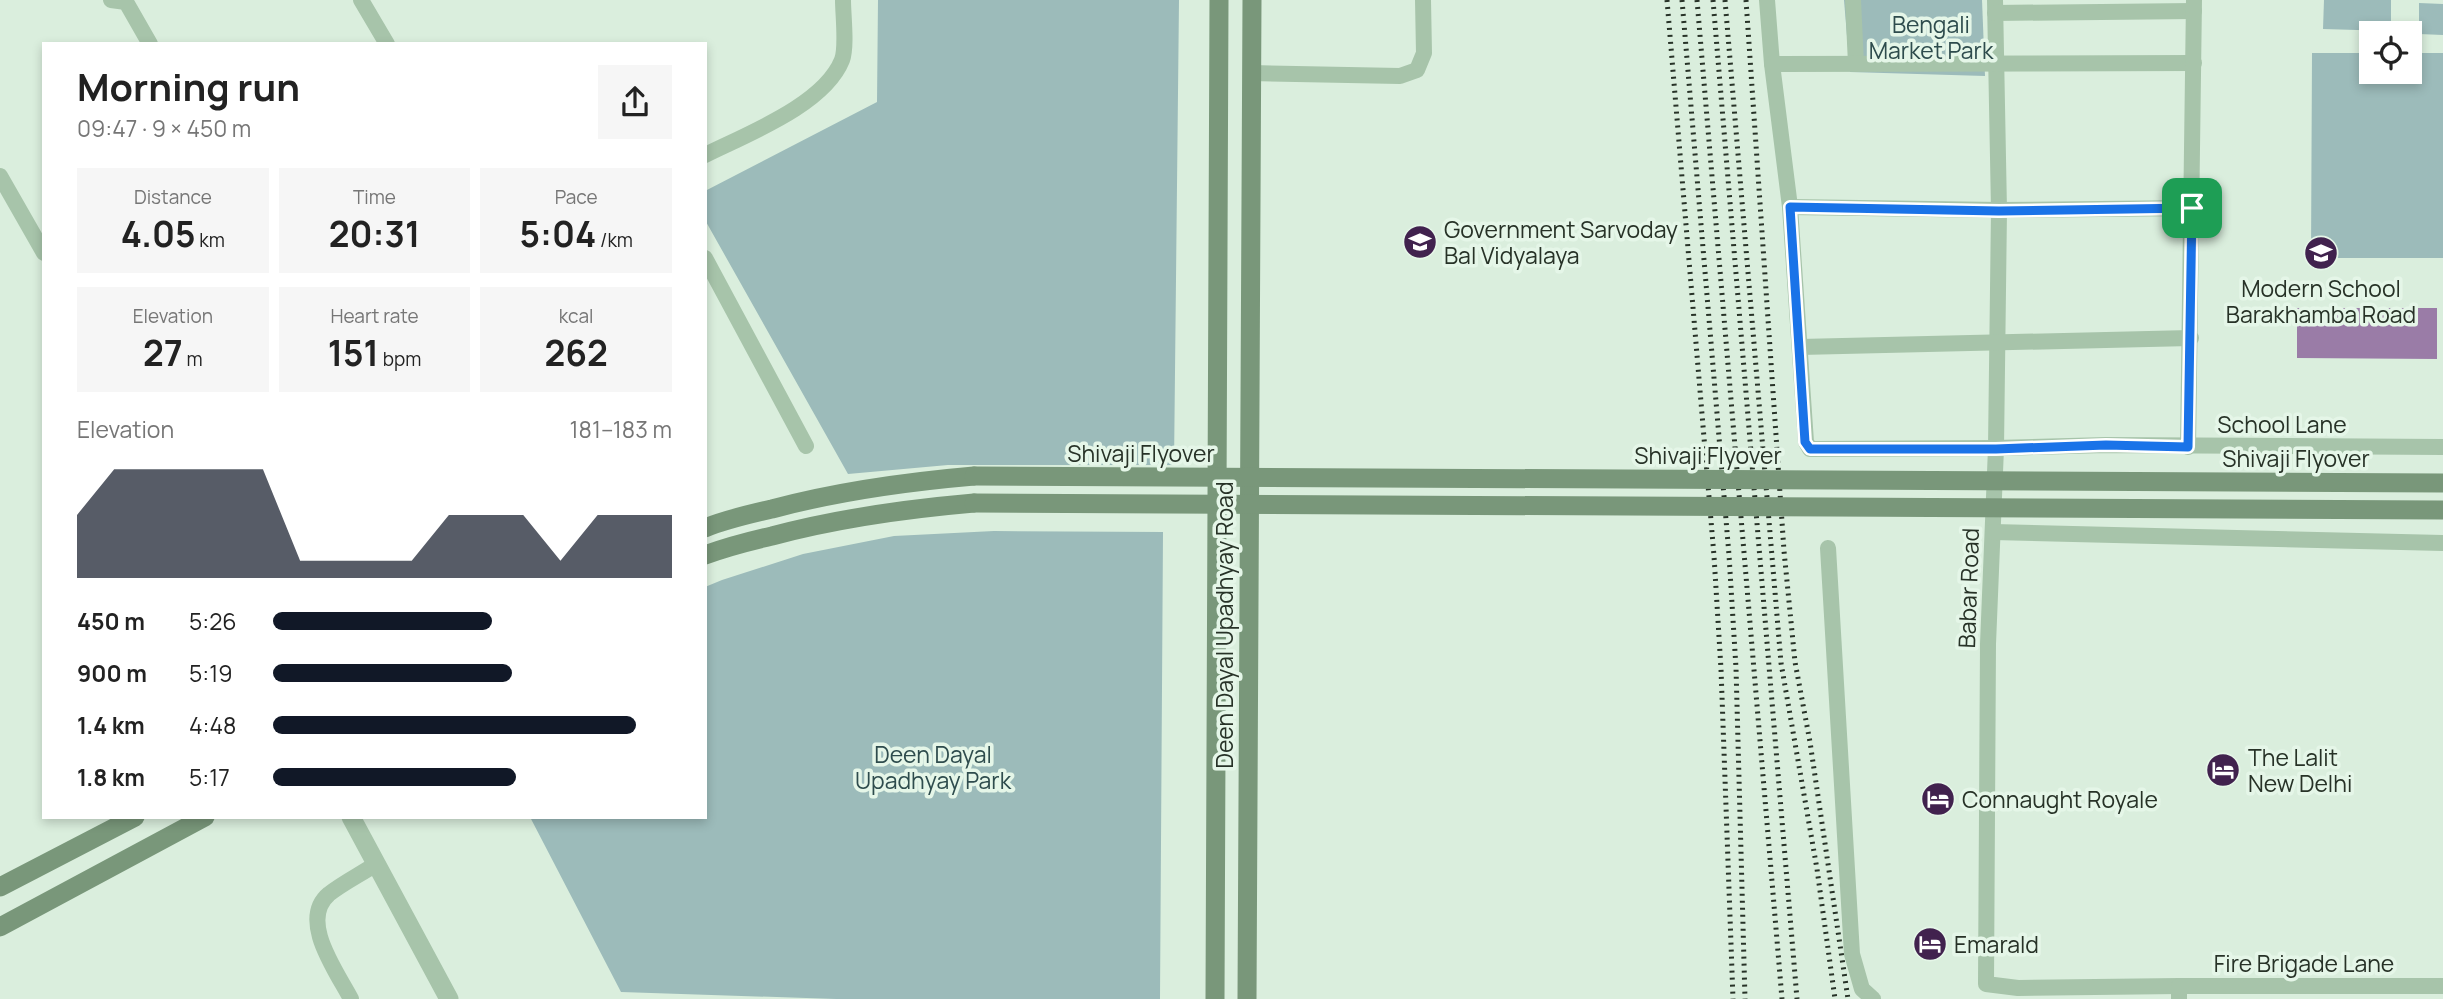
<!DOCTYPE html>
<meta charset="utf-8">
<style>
body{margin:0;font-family:Manrope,sans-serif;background:#f6f6f6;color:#222;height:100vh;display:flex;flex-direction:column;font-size:26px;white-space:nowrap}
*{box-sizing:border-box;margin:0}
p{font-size:23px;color:#767676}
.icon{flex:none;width:38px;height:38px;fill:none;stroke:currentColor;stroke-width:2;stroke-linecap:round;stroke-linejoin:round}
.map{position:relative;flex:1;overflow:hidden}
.side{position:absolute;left:42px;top:42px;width:665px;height:777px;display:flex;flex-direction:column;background:#fff;border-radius:0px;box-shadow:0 4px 10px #0003}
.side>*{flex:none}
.fabs{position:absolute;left:2359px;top:21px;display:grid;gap:14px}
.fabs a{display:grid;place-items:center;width:63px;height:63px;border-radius:0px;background:#fff;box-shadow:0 4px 10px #0003;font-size:35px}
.pin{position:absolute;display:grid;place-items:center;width:60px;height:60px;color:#fff;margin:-30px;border-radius:14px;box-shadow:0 4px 10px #0006}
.round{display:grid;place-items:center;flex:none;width:74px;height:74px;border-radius:0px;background:#f6f6f6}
.summary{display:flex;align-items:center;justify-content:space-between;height:119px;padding:0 35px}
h1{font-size:38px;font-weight:700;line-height:52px}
.figures{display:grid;grid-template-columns:repeat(3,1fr);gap:10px;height:119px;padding:7px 35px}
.figures div{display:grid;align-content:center;border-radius:0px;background:#f6f6f6;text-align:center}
.figures b{font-size:35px;font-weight:700}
.figures small{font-size:19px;font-weight:400}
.figures p{font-size:19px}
.chart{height:196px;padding:14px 35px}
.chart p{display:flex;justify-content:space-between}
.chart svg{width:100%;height:126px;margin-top:7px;fill:#111827;opacity:.7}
ul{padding:0 35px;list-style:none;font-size:23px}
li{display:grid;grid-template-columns:112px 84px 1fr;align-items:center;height:52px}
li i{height:18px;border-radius:9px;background:#111827}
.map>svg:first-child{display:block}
.green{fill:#9cbbba}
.water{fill:#9a7ca7}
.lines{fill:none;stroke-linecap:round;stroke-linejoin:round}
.minor{stroke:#a7c4aa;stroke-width:16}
.tertiary{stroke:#a7c4aa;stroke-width:19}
.secondary{stroke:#79977a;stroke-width:19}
.rail{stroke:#273227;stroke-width:5;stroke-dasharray:2 5;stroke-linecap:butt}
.secondary-bridge{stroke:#79977a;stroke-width:19}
.route-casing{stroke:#fff;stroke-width:14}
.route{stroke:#1a73e8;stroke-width:9}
.labels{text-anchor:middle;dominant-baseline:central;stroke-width:7;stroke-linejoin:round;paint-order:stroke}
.park-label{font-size:23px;fill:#2e4c4d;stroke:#e5f6e8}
.poi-label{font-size:23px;fill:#273227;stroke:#e5f6e8;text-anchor:start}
.street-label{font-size:23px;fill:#273227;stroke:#e5f6e8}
</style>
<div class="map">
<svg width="2443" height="999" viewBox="0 0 2443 999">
<rect width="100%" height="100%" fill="#daeedd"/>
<g class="green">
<polygon points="878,0 1179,0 1174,465 948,465 848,474 705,220 705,191 877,102"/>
<polygon points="1844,0 1982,0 1985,76 1850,72"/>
<polygon points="2324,0 2391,0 2391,31 2323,29"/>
<polygon points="2419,3 2443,4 2443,35 2419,34"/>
<polygon points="2312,53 2371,53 2371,72 2410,72 2410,53 2443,53 2443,258 2311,258"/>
<polygon points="994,531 1163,532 1160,999 836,999 621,992 530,817 705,817 705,587 722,580 803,554 894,536"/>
</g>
<polygon class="water" points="2297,308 2437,308 2437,359 2297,358"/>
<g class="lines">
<g class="minor">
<polyline points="111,0 126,2 150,44"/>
<polyline points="361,0 387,44"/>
<polyline points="1767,0 1772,64 1790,207 1806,442 1810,449 1996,448 2106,445 2443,447"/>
<polyline points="1853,0 1856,64"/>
<polyline points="1995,0 1999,210 1996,448 1988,644 1986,984 2018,988 2179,986"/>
<polyline points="1995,13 2194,11"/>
<polyline points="1772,64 2194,63"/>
<polyline points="1251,73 1400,76 1417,70 1424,53 1423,0"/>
<path d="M705 155C747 134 824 105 842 60 847 47 843 15 843 0"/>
<polyline points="0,176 44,253"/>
<polyline points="1790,207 1999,210 2192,208"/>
<polyline points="705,258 806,446"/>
<polyline points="1800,347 2191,338"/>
<polyline points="2188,447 2194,0"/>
<polyline points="1993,532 2443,543"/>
<polyline points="1828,548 1852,954 1862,989 1873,999"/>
<path d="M351 999C337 972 298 920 329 894 343 883 361 874 376 864"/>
<polyline points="2179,999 2179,986 2443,986"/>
</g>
<polyline class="tertiary" points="351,817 449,999"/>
<g class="secondary">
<path d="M705 528C727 519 750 514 772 509 839 491 905 482 974 476"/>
<path d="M705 555C727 547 750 541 772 536 839 518 905 509 974 503"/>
<polyline points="0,887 135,817"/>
<polyline points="0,927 205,817"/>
<polyline points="1215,999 1219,0"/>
<polyline points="1247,999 1252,0"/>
</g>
<g class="rail">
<polyline points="1667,0 1714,556 1721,669 1733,999"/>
<polyline points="1682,0 1729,555 1736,668 1745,999"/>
<polyline points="1697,0 1782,999"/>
<polyline points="1713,0 1797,999"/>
<polyline points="1725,0 1781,663 1817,869 1835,999"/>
<polyline points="1746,0 1784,551 1795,662 1810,742 1848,999"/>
</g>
<g class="secondary-bridge">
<polyline points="974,476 2443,483"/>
<polyline points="974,503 2443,510"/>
</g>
</g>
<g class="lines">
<g class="route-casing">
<polygon id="route" points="1790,207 1999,211 2192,208 2188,447 2106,445 1996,449 1810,449 1805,442"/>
</g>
<use href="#route" class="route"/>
</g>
<defs>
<g id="school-disc" transform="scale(1.75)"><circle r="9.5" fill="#41224e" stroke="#e5f6e8"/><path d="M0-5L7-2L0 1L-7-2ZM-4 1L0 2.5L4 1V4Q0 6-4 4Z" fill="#fff"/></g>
<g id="hotel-disc" transform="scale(1.75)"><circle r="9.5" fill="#41224e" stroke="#e5f6e8"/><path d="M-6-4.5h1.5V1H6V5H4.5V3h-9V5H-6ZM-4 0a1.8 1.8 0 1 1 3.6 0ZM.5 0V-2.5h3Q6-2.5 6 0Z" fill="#fff"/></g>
</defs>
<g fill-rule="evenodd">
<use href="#school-disc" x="1420" y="242"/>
<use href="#school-disc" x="2321" y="253"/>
<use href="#hotel-disc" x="2223" y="770"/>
<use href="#hotel-disc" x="1938" y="799"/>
<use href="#hotel-disc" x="1930" y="944"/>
</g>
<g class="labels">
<g class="park-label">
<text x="1931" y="24">Bengali<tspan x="1931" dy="26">Market Park</tspan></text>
<text x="933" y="754">Deen Dayal<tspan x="933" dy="26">Upadhyay Park</tspan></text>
</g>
<g class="poi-label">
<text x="1444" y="229">Government Sarvoday<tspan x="1444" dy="26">Bal Vidyalaya</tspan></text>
<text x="2321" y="288" text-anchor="middle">Modern School<tspan x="2321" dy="26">Barakhamba Road</tspan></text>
<text x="2248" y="757">The Lalit<tspan x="2248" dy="26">New Delhi</tspan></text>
<text x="1962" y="799">Connaught Royale</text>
<text x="1954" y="944">Emarald</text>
</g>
<g class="street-label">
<text x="2282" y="424">School Lane</text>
<text x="1141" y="453">Shivaji Flyover</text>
<text x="1708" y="455">Shivaji Flyover</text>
<text x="2296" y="458">Shivaji Flyover</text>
<text transform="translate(1968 588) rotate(-88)">Babar Road</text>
<text transform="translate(1224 625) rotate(-90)">Deen Dayal Upadhyay Road</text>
<text x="2304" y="963">Fire Brigade Lane</text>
</g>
</g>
</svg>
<div class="fabs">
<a><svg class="icon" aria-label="locate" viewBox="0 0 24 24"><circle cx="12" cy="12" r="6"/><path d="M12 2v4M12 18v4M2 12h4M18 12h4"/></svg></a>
</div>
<div class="pin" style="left:2192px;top:208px;background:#1e9e55"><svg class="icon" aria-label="arrive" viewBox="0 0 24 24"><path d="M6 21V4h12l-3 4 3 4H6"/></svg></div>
<section class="side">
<div class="summary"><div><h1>Morning run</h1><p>09:47 · 9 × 450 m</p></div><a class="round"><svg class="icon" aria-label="share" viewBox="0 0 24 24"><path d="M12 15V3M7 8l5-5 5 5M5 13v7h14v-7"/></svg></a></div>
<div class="figures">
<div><p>Distance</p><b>4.05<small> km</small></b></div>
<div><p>Time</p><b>20:31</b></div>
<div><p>Pace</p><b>5:04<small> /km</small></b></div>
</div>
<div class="figures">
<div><p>Elevation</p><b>27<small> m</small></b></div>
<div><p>Heart rate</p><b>151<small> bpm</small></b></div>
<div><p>kcal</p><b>262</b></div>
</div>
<div class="chart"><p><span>Elevation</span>181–183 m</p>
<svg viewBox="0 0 160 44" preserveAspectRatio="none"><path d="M0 44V22L10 6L20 6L30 6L40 6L50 6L60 38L70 38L80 38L90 38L100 22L110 22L120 22L130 38L140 22L150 22L160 22V44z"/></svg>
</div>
<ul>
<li><b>450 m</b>5:26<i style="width:55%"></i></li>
<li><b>900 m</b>5:19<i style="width:60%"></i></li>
<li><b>1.4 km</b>4:48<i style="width:91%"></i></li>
<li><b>1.8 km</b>5:17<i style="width:61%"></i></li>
</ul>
</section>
</div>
